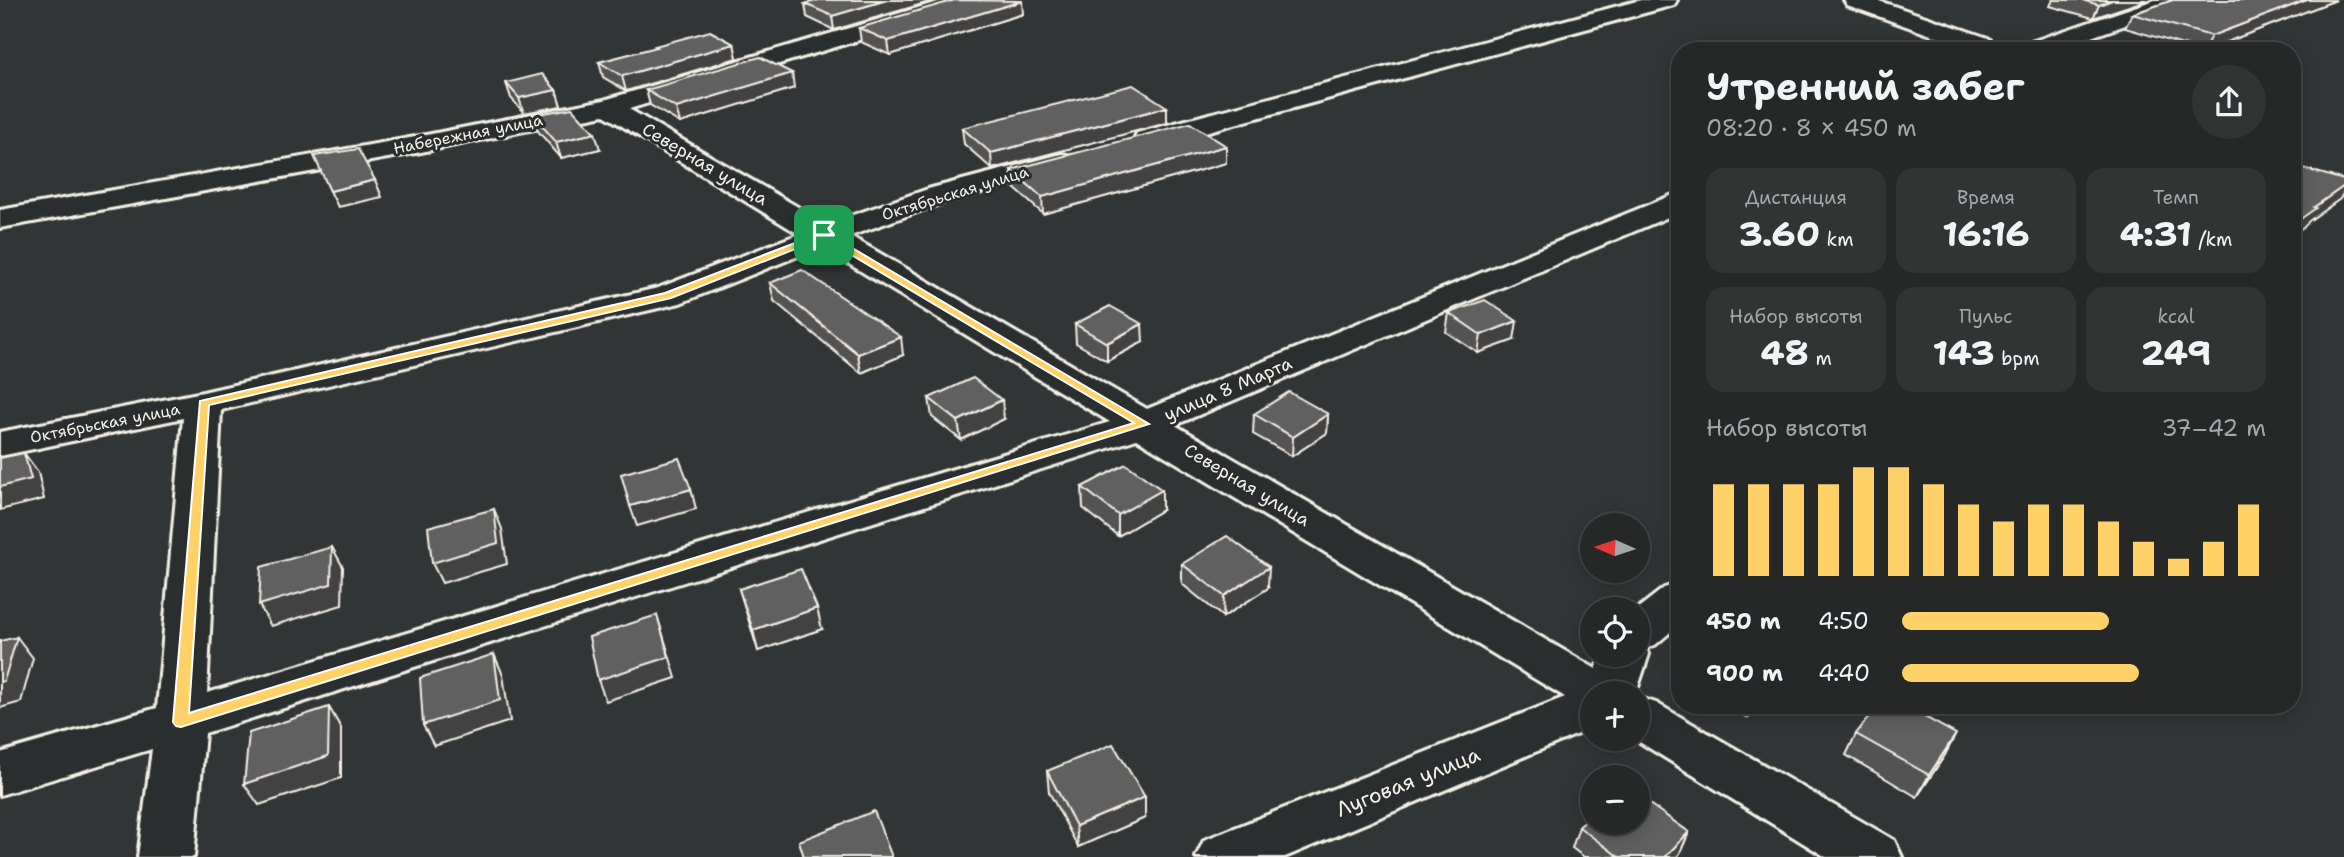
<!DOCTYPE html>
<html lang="ru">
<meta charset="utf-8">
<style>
body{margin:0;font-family:"Shantell Sans",sans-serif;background:#323434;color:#f1f3f6;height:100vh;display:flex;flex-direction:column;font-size:26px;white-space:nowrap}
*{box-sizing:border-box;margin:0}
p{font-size:23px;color:#a4a6a8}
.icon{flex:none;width:38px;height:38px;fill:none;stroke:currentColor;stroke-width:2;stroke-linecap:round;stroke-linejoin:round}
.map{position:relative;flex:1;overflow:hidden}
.sheet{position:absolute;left:1671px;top:42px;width:630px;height:672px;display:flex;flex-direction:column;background:#262828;border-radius:28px;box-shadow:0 4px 18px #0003,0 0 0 2px #424445}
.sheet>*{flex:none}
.needle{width:46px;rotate:273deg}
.controls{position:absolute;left:1580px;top:513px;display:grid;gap:14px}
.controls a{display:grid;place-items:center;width:70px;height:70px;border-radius:50%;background:#262828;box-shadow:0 4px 18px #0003,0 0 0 2px #424445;font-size:35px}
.pin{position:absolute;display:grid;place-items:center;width:60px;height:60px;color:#fff;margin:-30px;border-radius:14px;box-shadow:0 4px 10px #0006}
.round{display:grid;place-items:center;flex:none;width:74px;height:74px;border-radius:37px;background:#323434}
.summary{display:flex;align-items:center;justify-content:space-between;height:119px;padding:0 35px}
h1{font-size:38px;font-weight:700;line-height:52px}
.metrics{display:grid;grid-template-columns:repeat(3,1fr);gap:10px;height:119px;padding:7px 35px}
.metrics div{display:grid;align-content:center;border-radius:18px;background:#323434;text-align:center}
.metrics b{font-size:35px;font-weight:700}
.metrics small{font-size:19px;font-weight:400}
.metrics p{font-size:19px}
.chart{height:196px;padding:14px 35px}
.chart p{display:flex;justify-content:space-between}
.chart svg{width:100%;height:126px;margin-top:7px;stroke:#ffd166;stroke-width:6}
ul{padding:0 35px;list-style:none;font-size:23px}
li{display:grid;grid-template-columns:112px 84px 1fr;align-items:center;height:52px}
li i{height:18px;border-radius:9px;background:#ffd166}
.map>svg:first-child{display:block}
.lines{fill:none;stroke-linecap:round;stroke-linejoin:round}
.minor-casing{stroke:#f4f1e8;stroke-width:6}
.minor{fill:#2a2d2e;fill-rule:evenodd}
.wall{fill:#525352;stroke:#f4f1e8;stroke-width:2}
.shaded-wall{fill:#424342;stroke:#f4f1e8;stroke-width:2}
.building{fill:#5f605f;stroke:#f4f1e8;stroke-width:2}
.route{fill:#ffd166;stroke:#fff;stroke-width:2;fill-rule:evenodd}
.labels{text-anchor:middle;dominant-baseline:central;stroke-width:6;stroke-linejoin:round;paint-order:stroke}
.far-street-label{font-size:16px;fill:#f4f1e8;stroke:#2a2d2e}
.street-label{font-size:18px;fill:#f4f1e8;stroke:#2a2d2e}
.near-street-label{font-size:21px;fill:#f4f1e8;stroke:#2a2d2e}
</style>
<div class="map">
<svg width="2344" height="857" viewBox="0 0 2344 857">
<rect width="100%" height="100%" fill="#323535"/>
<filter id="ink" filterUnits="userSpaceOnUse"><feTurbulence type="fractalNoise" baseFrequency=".0143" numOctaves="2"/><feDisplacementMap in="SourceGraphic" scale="14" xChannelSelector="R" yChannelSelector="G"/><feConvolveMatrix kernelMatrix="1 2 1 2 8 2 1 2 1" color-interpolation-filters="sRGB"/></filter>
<g filter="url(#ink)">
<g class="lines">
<g class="minor-casing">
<g id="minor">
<path d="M945 0H979L976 5 629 109 827 224 928 189 1062 154 1072 156 1076 162 1072 168 948 201 850 236 1147 409 1680 192V212L1175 425 1596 669 1601 654H1638L1637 609 1664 588 1680 583V624L1655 645 1645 648 1649 654 1636 693H1592V728L1285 857H1196L1204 840 1565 697 1137 439 205 733 194 857H138L152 749 0 795V753L157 708 183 418 0 456V432L203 392 658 288 799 234 604 115 421 152 0 228V210L421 136 604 100ZM821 247 1110 422 207 693 221 410 680 303Z"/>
<polygon points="1641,0 1677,0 1674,5 1157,145 1147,147 1137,145 1134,139 1137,133"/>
<polygon points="1844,0 1876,0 1988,38 2003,51 1976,51 1847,5"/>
<polygon points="2155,0 2187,0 2184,5 2050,51 2015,51 2019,46"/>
<polygon points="1638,697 1656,703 1894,840 1902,857 1826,857 1633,738 1638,738"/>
</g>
</g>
<use href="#minor" class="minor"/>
</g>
<g class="wall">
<polygon points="819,0 936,0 834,30 807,17 805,4"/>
<polygon points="2053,0 2147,0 2093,18 2050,6"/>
<polygon points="2173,0 2336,0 2203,51 2125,28 2132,14"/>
<polygon points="1023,14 890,55 861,42 859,28"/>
<polygon points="734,44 737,58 626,91 603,77 599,62 655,48 655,46"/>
<polygon points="506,83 556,90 561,106 524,113 511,98"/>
<polygon points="794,88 680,123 650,105 646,90"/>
<polygon points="533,115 600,149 561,158 538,131"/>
<polygon points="1167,123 992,169 964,144 962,128"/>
<polygon points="1226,146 1226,163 1043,214 1012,186 1011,170"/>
<polygon points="770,283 903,355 861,373 774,301"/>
<polygon points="1449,313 1514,340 1478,353 1446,332"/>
<polygon points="1075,324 1143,342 1107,361 1076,343"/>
<polygon points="929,398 1004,419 961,440 932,417"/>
<polygon points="1254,414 1328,414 1327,433 1292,456 1253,434"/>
<polygon points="1082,487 1162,510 1118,536 1083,508"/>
<polygon points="1182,564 1268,588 1223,617 1182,584"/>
<polygon points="739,589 822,629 758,651"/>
<polygon points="1726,705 1759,705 1748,718"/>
<polygon points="1856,734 1945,755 1917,797 1846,755"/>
<polygon points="1047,771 1145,818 1078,847 1049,792"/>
<polygon points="1579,827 1689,832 1680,853 1677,857 1584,857 1572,848"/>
</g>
<g class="shaded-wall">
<polygon points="887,0 936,0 834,30 832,16"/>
<polygon points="2112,0 2147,0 2093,18 2099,5"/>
<polygon points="2307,0 2336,0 2203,51 2211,36"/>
<polygon points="1022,1 1023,14 890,55 888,41"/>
<polygon points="734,44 737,58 626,91 622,76"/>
<polygon points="792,73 794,88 680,123 676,108"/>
<polygon points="556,90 561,106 524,113 519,98"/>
<polygon points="1167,107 1167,123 992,169 991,153"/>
<polygon points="595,133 600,149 561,158 556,142"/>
<polygon points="1226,146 1226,163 1043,214 1042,197"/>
<polygon points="375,180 382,197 338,207 330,191"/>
<polygon points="2344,186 2344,192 2340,199 2309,221 2306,225 2292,235 2292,225 2314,207"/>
<polygon points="1517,321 1514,340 1478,353 1481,335"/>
<polygon points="1142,324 1143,342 1107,361 1107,343"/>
<polygon points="901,337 903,355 861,373 858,354"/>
<polygon points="1002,400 1004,419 961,440 958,421"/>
<polygon points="1328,414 1327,433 1292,456 1293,437"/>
<polygon points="24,453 38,472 44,499 0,510 0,487"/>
<polygon points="691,489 696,509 637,526 630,506"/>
<polygon points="1162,490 1162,510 1118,536 1118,515"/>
<polygon points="494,509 502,529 507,564 442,583 432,563"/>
<polygon points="332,547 343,567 342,605 271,626 259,605"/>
<polygon points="1269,567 1268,588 1223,617 1224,596"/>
<polygon points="817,608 822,629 758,651 753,630"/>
<polygon points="657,615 676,678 606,701 598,680"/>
<polygon points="17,637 33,658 21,702 0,708 0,682"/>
<polygon points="494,654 503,675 510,721 434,746 423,725"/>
<polygon points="1753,705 1759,705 1748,718"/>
<polygon points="329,707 341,728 341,778 259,805 244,784"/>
<polygon points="1956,734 1945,755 1917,797 1929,775"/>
<polygon points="1145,797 1145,818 1078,847 1076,826"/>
<polygon points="1689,832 1680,853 1677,857 1665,857"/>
</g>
<g class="building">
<polygon points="819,0 887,0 832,16 805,4"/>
<polygon points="955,0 1022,1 888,41 859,28"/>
<polygon points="2082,0 2112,0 2099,5"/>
<polygon points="2173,0 2307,0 2211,36 2132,14"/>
<polygon points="710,31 734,44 622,76 599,62 657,47 655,46"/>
<polygon points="760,57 792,73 676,108 646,90"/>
<polygon points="542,74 556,90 519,98 506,83"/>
<polygon points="1133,85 1167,107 991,153 962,128"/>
<polygon points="572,108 595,133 556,142 533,115"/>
<polygon points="1190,123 1226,146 1042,197 1011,170"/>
<polygon points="358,149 375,180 330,191 314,156"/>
<polygon points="2306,169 2344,180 2344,186 2314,207 2316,208 2292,225 2292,178"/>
<polygon points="802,270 901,337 858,354 770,283"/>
<polygon points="1485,300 1517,321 1481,335 1449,313"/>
<polygon points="1110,306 1142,324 1107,343 1075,324"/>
<polygon points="973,378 1002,400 958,421 929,398"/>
<polygon points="1289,392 1328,414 1293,437 1254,414"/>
<polygon points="24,453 31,479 0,487 0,458"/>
<polygon points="679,458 691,489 630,506 621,474"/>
<polygon points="1126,464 1162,490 1118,515 1082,487"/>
<polygon points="494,509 498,543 432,563 428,527"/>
<polygon points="1227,536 1269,567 1224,596 1182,564"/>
<polygon points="332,547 331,584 259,605 261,567"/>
<polygon points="801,569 817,608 753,630 739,589"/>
<polygon points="657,615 669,657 598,680 589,637"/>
<polygon points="17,637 4,681 0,682 0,641"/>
<polygon points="494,654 500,700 423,725 420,678"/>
<polygon points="1878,705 1903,705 1956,734 1929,775 1856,734"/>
<polygon points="329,707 328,756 244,784 249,733"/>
<polygon points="1113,744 1145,797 1076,826 1047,771"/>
<polygon points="1638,796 1689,832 1665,857 1619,857 1579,827 1592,814 1592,822 1638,822"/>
<polygon points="874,811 892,857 804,857 799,841"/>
</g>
</g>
<path class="route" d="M821 233H827L1149 424 181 727 176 726 173 722 200 401 665 293ZM823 238 1134 423 189 713 209 405 671 298Z"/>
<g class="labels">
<g class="far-street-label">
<text transform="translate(468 134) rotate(-11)">Набережная улица</text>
<text transform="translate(955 193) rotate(-17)">Октябрьская улица</text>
<text transform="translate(105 423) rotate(-11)">Октябрьская улица</text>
</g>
<g class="street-label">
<text transform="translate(705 164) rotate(31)">Северная улица</text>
<text transform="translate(1228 389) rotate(-23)">улица 8 Марта</text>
<text transform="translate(1247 485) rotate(31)">Северная улица</text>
</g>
<g class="near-street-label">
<text transform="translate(1408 782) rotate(-22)">Луговая улица</text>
</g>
</g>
</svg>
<div class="controls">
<a><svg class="needle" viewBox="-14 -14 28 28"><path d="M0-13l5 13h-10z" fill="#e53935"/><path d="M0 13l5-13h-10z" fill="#a4a6a8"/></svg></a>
<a><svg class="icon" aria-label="locate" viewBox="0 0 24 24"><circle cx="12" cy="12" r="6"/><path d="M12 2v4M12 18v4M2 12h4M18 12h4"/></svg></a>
<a>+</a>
<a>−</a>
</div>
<div class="pin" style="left:824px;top:235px;background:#1e9e55"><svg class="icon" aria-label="arrive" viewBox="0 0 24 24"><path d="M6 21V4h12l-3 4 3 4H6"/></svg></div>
<section class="sheet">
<div class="summary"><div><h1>Утренний забег</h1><p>08:20 · 8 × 450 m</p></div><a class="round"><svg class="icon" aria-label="share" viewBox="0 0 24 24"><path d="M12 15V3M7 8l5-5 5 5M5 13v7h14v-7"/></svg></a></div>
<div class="metrics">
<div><p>Дистанция</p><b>3.60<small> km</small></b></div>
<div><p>Время</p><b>16:16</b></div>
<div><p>Темп</p><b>4:31<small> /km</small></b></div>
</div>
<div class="metrics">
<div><p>Набор высоты</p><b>48<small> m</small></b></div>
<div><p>Пульс</p><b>143<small> bpm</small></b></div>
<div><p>kcal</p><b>249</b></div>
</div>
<div class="chart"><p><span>Набор высоты</span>37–42 m</p>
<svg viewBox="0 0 160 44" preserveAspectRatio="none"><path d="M5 44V12M15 44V12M25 44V12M35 44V12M45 44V6M55 44V6M65 44V12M75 44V19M85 44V25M95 44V19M105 44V19M115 44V25M125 44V32M135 44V38M145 44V32M155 44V19"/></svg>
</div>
<ul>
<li><b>450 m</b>4:50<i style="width:57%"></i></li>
<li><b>900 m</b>4:40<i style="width:65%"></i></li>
</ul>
</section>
</div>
